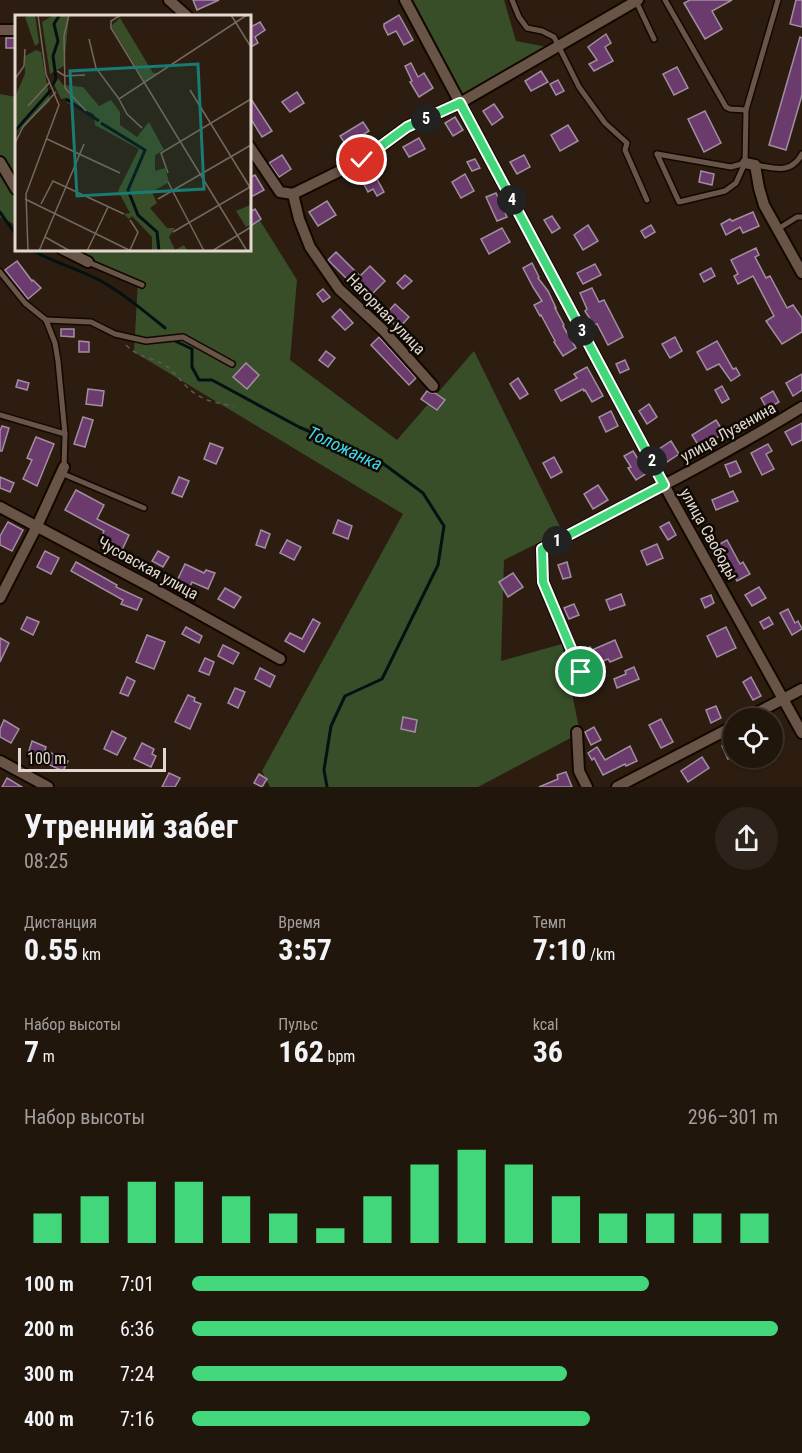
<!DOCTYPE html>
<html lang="ru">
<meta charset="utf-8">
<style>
body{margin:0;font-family:"Roboto Condensed",sans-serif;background:#2d231a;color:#f1f3f6;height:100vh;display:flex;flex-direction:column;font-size:22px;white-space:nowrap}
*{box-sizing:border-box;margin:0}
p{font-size:20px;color:#a29f9d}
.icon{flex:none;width:33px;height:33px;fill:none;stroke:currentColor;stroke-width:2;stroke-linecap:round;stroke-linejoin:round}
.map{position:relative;height:787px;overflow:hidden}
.panel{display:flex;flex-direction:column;background:#21160c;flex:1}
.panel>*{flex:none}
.fabs{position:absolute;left:723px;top:708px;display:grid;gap:12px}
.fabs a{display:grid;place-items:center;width:60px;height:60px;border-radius:50%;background:#21160c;box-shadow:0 2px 4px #0004,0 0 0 2px #3e352d;font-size:30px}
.scale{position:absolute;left:18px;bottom:15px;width:148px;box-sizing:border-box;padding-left:6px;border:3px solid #e3d8cf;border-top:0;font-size:16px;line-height:21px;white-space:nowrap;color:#e3d8cf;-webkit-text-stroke:4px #0f0904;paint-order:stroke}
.pin{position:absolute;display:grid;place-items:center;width:51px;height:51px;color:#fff;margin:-26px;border:3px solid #fff;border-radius:50%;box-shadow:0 2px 6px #0007}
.km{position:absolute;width:30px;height:30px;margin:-15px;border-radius:50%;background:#222;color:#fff;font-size:16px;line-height:30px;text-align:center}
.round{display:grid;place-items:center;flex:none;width:63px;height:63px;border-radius:32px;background:#2d231a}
.overview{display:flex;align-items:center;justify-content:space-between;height:102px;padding:0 24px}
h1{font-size:33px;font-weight:700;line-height:45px}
.metrics{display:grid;grid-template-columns:repeat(3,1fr);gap:9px;height:102px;padding:6px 24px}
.metrics div{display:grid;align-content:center}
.metrics b{font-size:30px;font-weight:700}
.metrics small{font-size:16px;font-weight:400}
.metrics p{font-size:16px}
.chart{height:168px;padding:12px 24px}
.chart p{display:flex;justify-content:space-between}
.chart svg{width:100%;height:108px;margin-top:6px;stroke:#43d77b;stroke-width:6}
ul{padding:0 24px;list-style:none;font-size:20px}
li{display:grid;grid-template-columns:96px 72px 1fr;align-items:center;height:45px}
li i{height:15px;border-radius:8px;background:#43d77b}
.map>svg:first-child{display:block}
.green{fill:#384e29}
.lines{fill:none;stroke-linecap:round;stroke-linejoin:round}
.stream{stroke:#041113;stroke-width:3}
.building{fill:#6b3b6d;stroke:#a18fa1;stroke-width:1.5}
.lane-casing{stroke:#140700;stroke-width:8}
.street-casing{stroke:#140700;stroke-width:14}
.path{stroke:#65574c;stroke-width:1.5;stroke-dasharray:4.5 4.5;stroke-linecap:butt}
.lane{stroke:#685547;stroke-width:5}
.street{stroke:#685547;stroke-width:10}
.route-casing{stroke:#fff;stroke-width:12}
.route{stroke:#43d77b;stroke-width:8}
.labels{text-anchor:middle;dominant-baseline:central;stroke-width:5;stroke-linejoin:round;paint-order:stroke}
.street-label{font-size:16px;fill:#e3d8cf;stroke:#0f0904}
.water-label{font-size:18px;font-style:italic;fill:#3ddaed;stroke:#0f0904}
.inset-river{fill:none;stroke:#041113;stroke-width:3}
.inset-road{fill:none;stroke:#75685c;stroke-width:1.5}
.view{fill:#1a7b73;fill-opacity:0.15;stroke:#1a7b73;stroke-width:3}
.inset-edge{fill:none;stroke:#e3d8cf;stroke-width:3}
</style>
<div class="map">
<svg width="802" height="787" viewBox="0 0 802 787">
<rect width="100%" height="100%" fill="#2c1d10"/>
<g class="green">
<polygon points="413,0 504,0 516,41 547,47 464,96"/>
<polygon points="0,94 16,97 16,225 0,217"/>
<polygon points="249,203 297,280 290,360 397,440 474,351 562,531 504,560 501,661 562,644 580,733 478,787 270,787 262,771 403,514 134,352 138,280 69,249 249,249"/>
</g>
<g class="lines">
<g class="stream">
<polyline points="0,212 16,235"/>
<path d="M30 249C52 262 77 268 99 280 123 293 144 311 165 328"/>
<polyline points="173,340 192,349 192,367 199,380 212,380 299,427 381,462 423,493 444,526 438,565 382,679 345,696 331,726 324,770 327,787"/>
</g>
</g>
<g class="building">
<polygon points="193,0 219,0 197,10"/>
<polygon points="690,0 732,0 712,11 722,29 705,39 684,3"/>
<polygon points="796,0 802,0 802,27 790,24"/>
<polygon points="399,15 413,40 404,45 396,31 388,35 384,27 384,24"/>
<polygon points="260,22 265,30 255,37 258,43 249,48 249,28"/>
<polygon points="606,34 611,43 605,47 613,61 594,71 589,64 597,60 588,47"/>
<polygon points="800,37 802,38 802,95 786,150 769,145"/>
<polygon points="16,38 16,48 6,48 6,38"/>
<polygon points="411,63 418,77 424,73 433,88 419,97 410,82 412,81 405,66"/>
<polygon points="677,67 688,88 674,95 663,74"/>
<polygon points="541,71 548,82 531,91 525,81"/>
<polygon points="558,80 564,91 556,95 550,84"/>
<polygon points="297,92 304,103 290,112 282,102"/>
<polygon points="249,96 272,131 262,137 249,116"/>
<polygon points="494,104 503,117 492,125 483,111"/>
<polygon points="705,111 721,143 704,152 688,119"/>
<polygon points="455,117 463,130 453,136 445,123"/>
<polygon points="363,122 369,131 346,145 340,136"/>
<polygon points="568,125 578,141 560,151 551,135"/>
<polygon points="419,138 425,149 409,157 403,147"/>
<polygon points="282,155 291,169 279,177 269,163"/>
<polygon points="524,155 530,167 517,174 510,162"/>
<polygon points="475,159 480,168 472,171 467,162"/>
<polygon points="371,168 384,192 377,196 373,189 368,192 359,175"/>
<polygon points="701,171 714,174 712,185 699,182"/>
<polygon points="465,174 474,191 461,198 452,182"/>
<polygon points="255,175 264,190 249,198 249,178"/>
<polygon points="496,193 507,217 497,221 486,197"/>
<polygon points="327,201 336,215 318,226 309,212"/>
<polygon points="255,209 261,219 249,227 249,213"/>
<polygon points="753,212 759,226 743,233 740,227 726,235 721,224 730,219 732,221"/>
<polygon points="552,216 560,228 552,233 544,220"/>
<polygon points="588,225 598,241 583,250 574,235"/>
<polygon points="651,225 655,232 645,238 641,231"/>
<polygon points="502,228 510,242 489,254 481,239"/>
<polygon points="756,248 759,255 755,257 766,278 770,276 787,308 793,305 802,318 802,332 782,344 766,321 774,316 753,276 738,284 734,276 738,274 731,260"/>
<polygon points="336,252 360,276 370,266 385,281 367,299 328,260"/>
<polygon points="17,261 32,281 33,280 41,288 28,299 5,270"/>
<polygon points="532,263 539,277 538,278 548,291 556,308 555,308 564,325 563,326 576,348 563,356 554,342 555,341 541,315 540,316 534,305 542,301 533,287 523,268"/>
<polygon points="595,264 601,275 583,284 577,273"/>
<polygon points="711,268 715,276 704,282 700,274"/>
<polygon points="405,275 412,281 403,289 397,283"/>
<polygon points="592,288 599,302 604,300 623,337 608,345 597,324 594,325 585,311 587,309 580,293"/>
<polygon points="323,289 330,297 323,302 317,294"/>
<polygon points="395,304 409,317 399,328 384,316"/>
<polygon points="340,309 353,323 345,330 332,317"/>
<polygon points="61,329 74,329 74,337 61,336"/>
<polygon points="379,337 416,378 409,385 371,345"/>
<polygon points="675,337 682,351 670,358 662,344"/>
<polygon points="79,341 89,342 89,352 79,352"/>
<polygon points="717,341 733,369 736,368 740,375 731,381 719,364 707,370 697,352"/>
<polygon points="326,351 335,358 328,367 319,360"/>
<polygon points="625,360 629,369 620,373 616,364"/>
<polygon points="246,363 259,375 247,389 233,377"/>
<polygon points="587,367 603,396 592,402 585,390 584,391 583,389 561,401 555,390 577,378 574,374"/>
<polygon points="802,374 802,390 793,396 786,383"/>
<polygon points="518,378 528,394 520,399 510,384"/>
<polygon points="18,380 29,383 27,390 16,387"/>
<polygon points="722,386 729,399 722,403 715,390"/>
<polygon points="88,389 104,391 102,406 86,404"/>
<polygon points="427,391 431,393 435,393 445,400 437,410 421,399"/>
<polygon points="773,391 779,402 767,409 761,398"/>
<polygon points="649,404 657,417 647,424 639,411"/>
<polygon points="611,411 618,426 606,432 599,417"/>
<polygon points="83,417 93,420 85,447 74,444"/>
<polygon points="716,420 724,433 700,448 692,435"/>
<polygon points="802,423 802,440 792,445 785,432"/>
<polygon points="2,426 9,428 2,451 0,451 0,431"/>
<polygon points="36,437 54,444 37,486 23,479 32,460 27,458"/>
<polygon points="671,441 679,454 667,462 659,449"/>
<polygon points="210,443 223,448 216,464 204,459"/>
<polygon points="768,444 772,451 766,454 774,469 762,475 751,453"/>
<polygon points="633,451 647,473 636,480 628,468 631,467 624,456"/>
<polygon points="554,457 562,472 551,478 543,463"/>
<polygon points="736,461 741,472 730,477 725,465"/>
<polygon points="0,477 14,483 10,492 0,488"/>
<polygon points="179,477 189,481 182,497 172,493"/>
<polygon points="598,485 608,500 593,509 584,494"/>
<polygon points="76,490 104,505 97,519 129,535 122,550 100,539 104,531 65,510"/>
<polygon points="733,491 738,501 716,510 712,500"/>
<polygon points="338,520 352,526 348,539 333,533"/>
<polygon points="8,522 23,530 12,551 0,545 0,536"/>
<polygon points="669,522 676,535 668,540 660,527"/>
<polygon points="261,530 270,534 265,548 256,545"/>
<polygon points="287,540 301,547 294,560 280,553"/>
<polygon points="727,540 740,564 743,562 750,574 737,581 718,545"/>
<polygon points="657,544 663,558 647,565 641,551"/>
<polygon points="45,551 59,558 51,574 37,567"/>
<polygon points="158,551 169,557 163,567 152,561"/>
<polygon points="76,562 117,585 116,587 142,599 137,610 121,604 123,600 71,571"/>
<polygon points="567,562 571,577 563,579 558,565"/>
<polygon points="185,564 204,573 206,570 215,573 208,589 192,582 189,589 176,583"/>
<polygon points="513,573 523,587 508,597 499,582"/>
<polygon points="759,587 766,598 752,606 745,595"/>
<polygon points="225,588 241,597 234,608 218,599"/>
<polygon points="621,594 625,605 610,610 606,600"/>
<polygon points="711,595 714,603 705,608 701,599"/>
<polygon points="574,604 579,615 569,619 564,608"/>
<polygon points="788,609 795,623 798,621 802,629 792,635 780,613"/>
<polygon points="27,617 39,622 33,635 21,629"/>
<polygon points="769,617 773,624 764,629 760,622"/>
<polygon points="313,619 320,623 304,652 285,641 290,633 302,639"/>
<polygon points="186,627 202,636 199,643 182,634"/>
<polygon points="726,627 736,648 717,657 707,636"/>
<polygon points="147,635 165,642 154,669 136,662"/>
<polygon points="0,638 9,643 0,662"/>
<polygon points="615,640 622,657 610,662 608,659 587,668 580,652 590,647 592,650"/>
<polygon points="223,645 239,653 233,664 218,656"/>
<polygon points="205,658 214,662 209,675 199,671"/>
<polygon points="634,667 639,679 617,688 614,679 626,674 625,671"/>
<polygon points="260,668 275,676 270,687 255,679"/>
<polygon points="127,677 135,681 128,696 120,693"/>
<polygon points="751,677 761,696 753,700 743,682"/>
<polygon points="235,688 245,692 238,708 228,703"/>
<polygon points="188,695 195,698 194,701 201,704 190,729 175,722"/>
<polygon points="716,706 721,718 711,723 706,710"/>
<polygon points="403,717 417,720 415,732 401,729"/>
<polygon points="661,719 673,742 661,748 649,725"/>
<polygon points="4,720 19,729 11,743 0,737 0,729"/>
<polygon points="594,727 601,740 591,745 585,732"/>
<polygon points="112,731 126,738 117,755 104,749"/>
<polygon points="32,741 46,747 45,750 68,761 63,771 50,765 51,762 28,754"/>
<polygon points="734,741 734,756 728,759 722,746"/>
<polygon points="142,743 154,749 152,754 156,756 151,767 134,759"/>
<polygon points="630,746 637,761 626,766 625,764 603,775 594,758 592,760 588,753 597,747 605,760"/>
<polygon points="702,757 709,768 688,782 681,771"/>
<polygon points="566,772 572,787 539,787 558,779 557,775"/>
<polygon points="169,773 180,778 175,787 162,787"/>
<polygon points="259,774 267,779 262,787 254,783"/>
<polygon points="7,778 22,787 2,787"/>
</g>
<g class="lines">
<g class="lane-casing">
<g id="lane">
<polyline points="512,0 519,17 527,28 542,31 554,37 579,87 605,123 627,143 625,150 647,200"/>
<polyline points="665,0 726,107 730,109 746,110"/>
<polyline points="636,1 654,39"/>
<polyline points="657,154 679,202 725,191 736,183 745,163 746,110 778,0"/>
<polyline points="657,154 731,167 745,163"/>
<path d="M755 165C775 168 790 175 802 154"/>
<polyline points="778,229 797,217 802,217"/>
<polyline points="88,262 142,285"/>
<polyline points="0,272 25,303 46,320 55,343 58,361 65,434 64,467"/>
<polyline points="46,320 91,322 115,334 146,341 183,337 232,364"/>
<polyline points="0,415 65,434"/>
<polyline points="61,473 144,508"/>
</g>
</g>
<g class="street-casing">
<g id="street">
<polyline points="169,0 187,16"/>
<polyline points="405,0 664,485 802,733"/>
<polyline points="0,30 16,30"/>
<polyline points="249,146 280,192 293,194 362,160 407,127 460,103 638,0"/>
<polyline points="0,162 16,189"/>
<polyline points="745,163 755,165 759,188 764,205 802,273"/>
<polyline points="293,194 299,219 310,247 339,289 383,330 433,386"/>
<polyline points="62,249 88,262"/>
<polyline points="0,507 151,587 280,659"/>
<polyline points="0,598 37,526 64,467"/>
<path d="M581 673 543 582 542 549C629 503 718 459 802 407"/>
<polyline points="747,718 802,689"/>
<polyline points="577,732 579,771 587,787"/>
<polyline points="0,761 48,787"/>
<polyline points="617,787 734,726"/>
</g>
</g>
<g class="path">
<polyline points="82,16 87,16"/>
<path d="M126 345C140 359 148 356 163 364 173 370 179 379 187 387 200 400 215 403 234 406"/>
</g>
<use href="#lane" class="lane"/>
<use href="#street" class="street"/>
</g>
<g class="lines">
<g class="route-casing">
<polyline id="route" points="362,160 407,127 460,103 664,485 542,549 543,582 581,672"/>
</g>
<use href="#route" class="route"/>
</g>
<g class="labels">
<g class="street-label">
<text transform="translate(386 314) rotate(46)">Нагорная улица</text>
<text transform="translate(728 432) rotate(-29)">улица Лузенина</text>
<text transform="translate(709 534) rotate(61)">улица Свободы</text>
<text transform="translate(148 568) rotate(29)">Чусовская улица</text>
</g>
<g class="water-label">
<text transform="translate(345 448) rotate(25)">Толожанка</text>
</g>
</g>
<g transform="translate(15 15)">
<rect width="236" height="236" fill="#2c1d10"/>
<path d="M20 0 24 28 20 31 10 2ZM39 0H54L49 51 35 59 27 7ZM105 3 138 58H143L130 67 96 11ZM21 35 26 37 35 86 0 119V82L10 59V41ZM42 62 48 70 68 72 84 91 96 85 105 97V110L122 122 134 107 149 135 140 140V156L150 153 154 167 137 177 142 188 135 193 152 213H160L154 222 160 235 169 230 172 235H137V222L117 201 114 204 109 199 115 198 103 176 124 134 80 110 79 99 52 88 51 83 46 84 39 69ZM235 190V210L231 212 221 196Z" fill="#384e29"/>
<path class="inset-river" d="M37 71 41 64 38 41 43 26 39 9 44 1M51 84 84 106M86 108 130 135 113 175 123 200 142 217 144 236M0 116 36 75"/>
<path class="inset-road" d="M54 0 49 21 50 73 71 96M106 0 96 6V13L232 236M216 0 236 32M74 24 81 53 104 84 232 0M42 56 50 61 70 60M0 64 9 51 10 34M175 75 236 174M104 84 112 99 127 113M13 91 35 67M32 124 105 158M0 128 8 112 41 77M153 158 146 138 236 84M153 167 189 236M10 184 116 236M143 184 236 130M26 189 38 166 109 199M158 217 235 172M30 222 55 236M115 235 123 217 115 205M13 236 11 179 44 90 31 59 23 0M24 236 69 129M72 236 93 192M197 236 236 212"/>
<path class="view" d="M183 49 189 174 62 181 55 56Z"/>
<rect width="236" height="236" class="inset-edge"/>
</g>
</svg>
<div class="fabs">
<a><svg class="icon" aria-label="locate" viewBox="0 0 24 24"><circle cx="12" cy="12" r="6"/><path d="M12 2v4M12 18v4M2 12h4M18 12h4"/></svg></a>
</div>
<div class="scale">100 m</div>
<div class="pin" style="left:581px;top:672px;background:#1e9e55"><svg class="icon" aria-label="arrive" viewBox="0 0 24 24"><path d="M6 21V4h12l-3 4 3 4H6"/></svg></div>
<div class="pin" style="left:362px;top:160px;background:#d93025"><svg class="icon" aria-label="check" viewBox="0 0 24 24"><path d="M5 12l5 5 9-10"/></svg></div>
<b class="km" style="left:557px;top:541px">1</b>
<b class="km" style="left:652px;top:461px">2</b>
<b class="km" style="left:582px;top:331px">3</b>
<b class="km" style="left:512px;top:200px">4</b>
<b class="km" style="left:426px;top:119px">5</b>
</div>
<section class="panel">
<div class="overview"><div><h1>Утренний забег</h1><p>08:25</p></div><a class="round"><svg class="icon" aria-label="share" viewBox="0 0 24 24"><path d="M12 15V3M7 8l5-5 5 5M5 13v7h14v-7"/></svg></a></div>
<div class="metrics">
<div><p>Дистанция</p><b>0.55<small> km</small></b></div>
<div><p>Время</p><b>3:57</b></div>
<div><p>Темп</p><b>7:10<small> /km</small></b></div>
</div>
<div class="metrics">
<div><p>Набор высоты</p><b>7<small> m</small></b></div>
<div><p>Пульс</p><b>162<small> bpm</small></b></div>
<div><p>kcal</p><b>36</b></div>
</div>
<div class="chart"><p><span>Набор высоты</span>296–301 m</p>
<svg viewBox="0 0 160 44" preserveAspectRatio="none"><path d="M5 44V32M15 44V25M25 44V19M35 44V19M45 44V25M55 44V32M65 44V38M75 44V25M85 44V12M95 44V6M105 44V12M115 44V25M125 44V32M135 44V32M145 44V32M155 44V32"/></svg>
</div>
<ul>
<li><b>100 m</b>7:01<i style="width:78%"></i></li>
<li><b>200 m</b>6:36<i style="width:100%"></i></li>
<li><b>300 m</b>7:24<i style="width:64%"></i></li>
<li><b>400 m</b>7:16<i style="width:68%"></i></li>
</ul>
</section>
